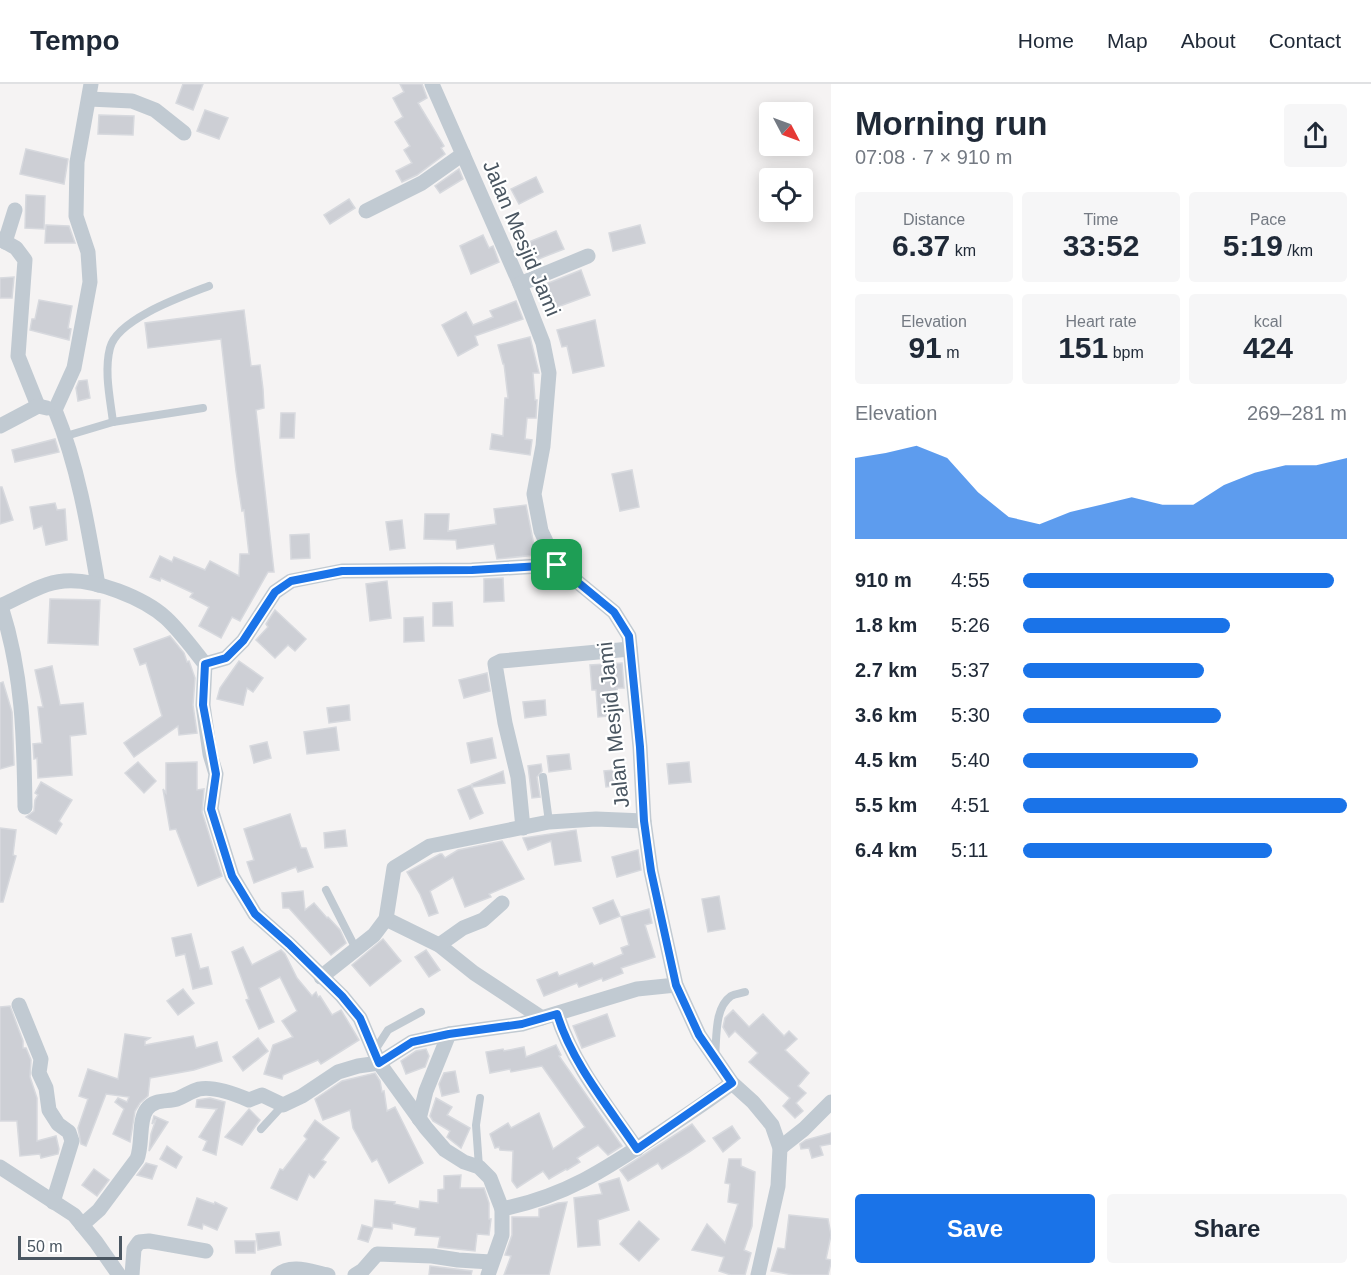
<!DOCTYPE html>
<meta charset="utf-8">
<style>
body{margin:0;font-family:Arial,sans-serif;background:#f6f6f7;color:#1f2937;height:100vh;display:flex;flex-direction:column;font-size:22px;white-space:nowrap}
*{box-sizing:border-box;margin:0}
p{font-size:20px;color:#747a83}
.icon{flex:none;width:33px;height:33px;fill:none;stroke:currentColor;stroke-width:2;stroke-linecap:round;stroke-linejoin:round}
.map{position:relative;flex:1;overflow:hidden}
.sheet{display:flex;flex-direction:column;background:#fff;width:540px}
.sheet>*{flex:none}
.needle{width:39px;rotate:131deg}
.tools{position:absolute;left:759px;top:18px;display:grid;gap:12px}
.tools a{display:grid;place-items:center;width:54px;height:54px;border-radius:6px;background:#fff;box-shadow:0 3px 15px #0003;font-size:30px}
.scale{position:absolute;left:18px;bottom:15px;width:104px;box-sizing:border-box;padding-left:6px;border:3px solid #4a5661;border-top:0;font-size:16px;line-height:21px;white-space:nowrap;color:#4a5661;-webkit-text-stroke:4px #fff;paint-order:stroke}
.pin{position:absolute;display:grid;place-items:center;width:51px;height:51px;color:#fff;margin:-26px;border-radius:12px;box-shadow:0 3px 9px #0006}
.round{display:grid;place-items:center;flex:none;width:63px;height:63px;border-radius:6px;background:#f6f6f7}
.head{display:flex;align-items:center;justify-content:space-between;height:102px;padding:0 24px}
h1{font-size:33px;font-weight:800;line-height:45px}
.stats{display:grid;grid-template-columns:repeat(3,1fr);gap:9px;height:102px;padding:6px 24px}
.stats div{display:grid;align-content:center;border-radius:6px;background:#f6f6f7;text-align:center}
.stats b{font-size:30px;font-weight:800}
.stats small{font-size:16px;font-weight:400}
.stats p{font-size:16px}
.chart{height:168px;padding:12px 24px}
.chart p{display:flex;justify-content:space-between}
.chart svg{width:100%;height:108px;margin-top:6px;fill:#1a73e8;opacity:.7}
.cta{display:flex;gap:12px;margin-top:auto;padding:12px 24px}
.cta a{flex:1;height:69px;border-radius:6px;background:#1a73e8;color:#fff;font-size:24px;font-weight:800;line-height:69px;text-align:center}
.cta a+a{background:#f6f6f7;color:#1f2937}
ul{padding:0 24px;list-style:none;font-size:20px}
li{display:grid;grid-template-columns:96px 72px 1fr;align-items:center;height:45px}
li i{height:15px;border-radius:8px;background:#1a73e8}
header{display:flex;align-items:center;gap:36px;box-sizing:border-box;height:84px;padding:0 30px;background:#fff;border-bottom:2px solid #e0e1e3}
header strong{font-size:28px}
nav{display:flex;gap:33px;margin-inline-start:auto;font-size:21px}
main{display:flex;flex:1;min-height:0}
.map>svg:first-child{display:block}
.building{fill:#cdcfd5;stroke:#d7d9de;stroke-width:1.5}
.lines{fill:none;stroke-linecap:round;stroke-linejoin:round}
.service{stroke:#c1cad2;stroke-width:8}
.minor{stroke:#c1cad2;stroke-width:15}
.route-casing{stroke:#fff;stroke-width:12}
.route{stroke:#1a73e8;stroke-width:8}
.labels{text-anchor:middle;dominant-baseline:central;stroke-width:4.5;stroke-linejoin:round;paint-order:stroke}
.street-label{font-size:21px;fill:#4a5661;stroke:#fff}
</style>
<header>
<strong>Tempo</strong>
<nav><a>Home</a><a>Map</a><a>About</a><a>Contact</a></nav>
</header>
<main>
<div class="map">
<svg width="831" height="1191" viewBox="0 0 831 1191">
<rect width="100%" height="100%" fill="#f5f3f3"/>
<g class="building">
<polygon points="183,0 203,0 193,26 176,19"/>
<polygon points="400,0 422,0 427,14 418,19 444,62 441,64 445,70 417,91 402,98 396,87 412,79 404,66 410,62 395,38 403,33 393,14 404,8"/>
<polygon points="205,26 228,34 219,55 197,47"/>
<polygon points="99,31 134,32 133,51 98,50"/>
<polygon points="26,65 68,75 64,100 20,90"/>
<polygon points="459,85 463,95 440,109 435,102"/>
<polygon points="536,93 543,108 519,120 511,105"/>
<polygon points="26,111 45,112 44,145 25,144"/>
<polygon points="349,115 355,124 330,140 324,131"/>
<polygon points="46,141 69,142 75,159 45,159"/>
<polygon points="640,141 645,159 613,167 609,149"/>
<polygon points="556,147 564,165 536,176 529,158"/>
<polygon points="483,151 489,164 493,162 499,178 471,190 460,162"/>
<polygon points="581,186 590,211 552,225 546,200"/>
<polygon points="14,193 12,214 0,214 0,194"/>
<polygon points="39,216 72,222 68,244 71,245 69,256 30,246 32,235 35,235"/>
<polygon points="516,217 523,235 475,252 478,261 458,272 442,241 466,228 473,241 493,233 490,227"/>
<polygon points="244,226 251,282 260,281 263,305 264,324 256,326 274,488 268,488 240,537 232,533 221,554 199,542 209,523 190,513 193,509 161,494 160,497 150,493 160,472 172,478 174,473 205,486 210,477 239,492 240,470 249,470 244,426 242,427 236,387 221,255 148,264 145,239"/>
<polygon points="595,236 604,282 573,289 567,262 562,263 557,246"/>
<polygon points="530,253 539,289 533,289 535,316 537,316 536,334 527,334 525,355 532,356 530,371 490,365 492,350 503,352 505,314 508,314 504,280 503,280 498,261"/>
<polygon points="87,296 90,314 78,317 76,304 79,297"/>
<polygon points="281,329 295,329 294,354 280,354"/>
<polygon points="55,355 59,368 15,378 12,366"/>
<polygon points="632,386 639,423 620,427 612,390"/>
<polygon points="0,403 2,403 13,436 0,440"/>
<polygon points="55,419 57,426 65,425 67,456 46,461 42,442 34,445 30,423"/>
<polygon points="526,421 536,471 497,475 494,460 457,465 456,456 424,455 425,430 449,430 448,447 496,440 494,425"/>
<polygon points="402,436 405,464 390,466 386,438"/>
<polygon points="309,450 310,474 291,475 290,451"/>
<polygon points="503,494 504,517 484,518 484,495"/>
<polygon points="387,497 391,534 370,537 366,500"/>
<polygon points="50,515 100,516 98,561 48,559"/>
<polygon points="452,518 453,542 433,542 433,519"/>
<polygon points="275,526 306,555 295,567 288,561 275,574 256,556 268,543 266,540"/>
<polygon points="423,533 424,557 404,558 404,534"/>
<polygon points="170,552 184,569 187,578 189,577 195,594 193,621 197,649 179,651 178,642 134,673 124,659 162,632 146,579 140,581 134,565"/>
<polygon points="239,577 263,594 253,608 247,604 243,621 217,615 220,604"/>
<polygon points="622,579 624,604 617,604 620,631 598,633 596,606 592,606 590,581"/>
<polygon points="52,582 60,621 83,619 86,650 70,652 72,691 38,694 37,674 34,675 33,660 42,659 38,623 43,623 35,586"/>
<polygon points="487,589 490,607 464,614 459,596"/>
<polygon points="3,598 12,628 14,681 0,685 0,599"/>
<polygon points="545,616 546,631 525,634 523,618"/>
<polygon points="349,621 350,636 329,639 327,624"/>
<polygon points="336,643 339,666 307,670 304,648"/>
<polygon points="492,654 496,674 471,679 467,659"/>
<polygon points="267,658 271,674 254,679 250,662"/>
<polygon points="569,670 571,685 549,688 547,672"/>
<polygon points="138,678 156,697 144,709 125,689"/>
<polygon points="197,678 197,706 204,705 202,728 222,792 198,802 176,745 170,746 163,705 166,709 166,679"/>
<polygon points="689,678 691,698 669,700 667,680"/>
<polygon points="541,680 542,687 537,693 540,713 532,714 528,682"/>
<polygon points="626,685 628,700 606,703 604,687"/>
<polygon points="503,687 505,699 473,703 472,700"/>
<polygon points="41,698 72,716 59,737 62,740 56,750 26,733 34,727 35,716 38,711 35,709"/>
<polygon points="471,701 483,729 470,735 458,706"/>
<polygon points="290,730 301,764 306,764 313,783 298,788 296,783 254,799 247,778 254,776 244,745"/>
<polygon points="0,744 16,746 13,771 16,772 3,818 0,818"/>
<polygon points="345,746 347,762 325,764 324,749"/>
<polygon points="576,746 581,777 555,781 551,757 528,766 523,754"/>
<polygon points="502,757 524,795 489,810 491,813 465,823 453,793 430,807 438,829 429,832 420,810 407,788 440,770 442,770 445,774 458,766"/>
<polygon points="638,766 641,786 617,793 612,773"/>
<polygon points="303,807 305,826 314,819 327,834 328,833 340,846 346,859 331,871 289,824 283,824 282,809"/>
<polygon points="719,812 725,845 708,848 702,815"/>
<polygon points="613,816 620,832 600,840 593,824"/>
<polygon points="649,825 652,839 645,841 655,873 621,884 623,889 603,897 602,894 579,903 577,899 544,912 537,896 557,888 559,892 592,879 594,882 623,870 621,864 629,861 621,833"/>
<polygon points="191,850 200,885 208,883 212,900 193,905 185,870 176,872 172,854"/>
<polygon points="383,855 401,877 370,902 352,881"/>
<polygon points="243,863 252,881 281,866 285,870 297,894 312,912 316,908 318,913 320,912 332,931 341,926 359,956 321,980 318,976 283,991 282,995 264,990 273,961 293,953 282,937 297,927 280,893 259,904 274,938 259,945 246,916 249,915 232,868"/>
<polygon points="426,866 440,886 429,893 415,873"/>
<polygon points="183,905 194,919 178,931 167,917"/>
<polygon points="10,922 23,957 23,964 26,964 31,976 30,993 37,1014 37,1057 56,1052 59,1065 58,1070 41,1074 40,1070 20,1072 17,1037 0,1037 0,923"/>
<polygon points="733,926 749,943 763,930 784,952 789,947 797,955 785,966 809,989 798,1002 806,1009 796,1019 803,1027 795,1034 783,1022 790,1014 749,978 758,969 735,947 729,953 723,943 725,934"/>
<polygon points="607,930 615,952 582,964 573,942"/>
<polygon points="125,950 150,954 145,957 145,961 193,952 196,964 217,958 222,977 194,986 150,994 148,1012 140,1019 135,1027 130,1058 113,1050 124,1025 115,1018 118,1014 127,1018 129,1013 106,1010 86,1062 81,1060 78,1044 88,1015 79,1012 88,985 118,995"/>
<polygon points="258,954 268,967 243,987 233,973"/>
<polygon points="556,961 561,971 559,972 622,1062 608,1071 598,1061 577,1074 580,1078 567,1086 566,1085 549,1095 543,1087 517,1104 512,1097 513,1067 500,1066 499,1063 495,1064 490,1050 508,1039 511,1044 539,1029 553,1065 585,1043 542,982 511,988 510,985 490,989 486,968 503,965 504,967 524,963 526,973"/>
<polygon points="426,965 429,972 425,983 406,990 401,977 416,967"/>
<polygon points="455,987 459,1008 442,1012 439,1000 444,989"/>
<polygon points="375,989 380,997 382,1008 384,1007 387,1027 395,1023 423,1079 389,1099 377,1075 372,1078 353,1044 350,1026 323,1036 315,1015 342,997"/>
<polygon points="210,1014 225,1018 216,1071 203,1066 207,1057 199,1053 217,1025 196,1023 197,1016"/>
<polygon points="436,1014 452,1023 447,1031 470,1044 461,1064 447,1053 450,1047 433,1037 430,1032"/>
<polygon points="249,1025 260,1036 242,1061 225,1053"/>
<polygon points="154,1032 168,1038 149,1067 151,1050 156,1035 152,1040"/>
<polygon points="315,1036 339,1054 322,1076 326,1078 314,1094 309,1090 297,1116 271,1104 280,1085 283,1086 307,1055 304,1052"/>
<polygon points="692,1040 705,1057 689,1068 662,1085 658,1079 628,1097 620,1086"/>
<polygon points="732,1042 740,1054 723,1068 713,1054"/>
<polygon points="831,1049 831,1060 820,1062 823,1071 812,1074 809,1064 801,1065 800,1060 806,1056"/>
<polygon points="167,1062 182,1073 176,1084 160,1075"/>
<polygon points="729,1075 741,1075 741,1082 755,1088 752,1142 744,1166 751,1169 745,1191 731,1191 719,1187 724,1173 692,1166 707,1140 725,1159 738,1120 728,1118 730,1100 725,1099"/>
<polygon points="146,1079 157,1082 152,1095 137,1091"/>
<polygon points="94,1085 109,1096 97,1112 82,1101"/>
<polygon points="461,1091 460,1104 484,1104 489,1119 489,1135 491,1135 489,1151 477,1150 475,1167 438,1163 440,1153 415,1151 416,1144 392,1139 392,1145 373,1143 375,1116 395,1118 394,1120 419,1125 420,1117 438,1119 438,1106 444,1105 444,1092"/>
<polygon points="619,1094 629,1126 598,1136 600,1161 578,1163 574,1114 602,1110 599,1100"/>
<polygon points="197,1114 214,1120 215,1118 227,1124 217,1146 203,1140 202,1145 188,1141"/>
<polygon points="567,1118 549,1191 504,1191 511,1172 505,1171 512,1151 512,1133 539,1133 539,1125 558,1119"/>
<polygon points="789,1131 828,1135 831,1151 826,1175 831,1176 831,1179 828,1191 793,1191 771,1187 778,1164 785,1165"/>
<polygon points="639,1137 659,1155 639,1177 620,1160"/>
<polygon points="362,1141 373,1144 368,1158 358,1155"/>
<polygon points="279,1148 281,1161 258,1166 256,1150"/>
<polygon points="235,1157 255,1157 255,1169 236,1169"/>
<polygon points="430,1182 472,1187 471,1191 429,1191"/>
</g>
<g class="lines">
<g class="service">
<path d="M113 338C110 314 104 287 110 264 117 235 183 212 209 202"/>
<polyline points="66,352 113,338 203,324"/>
<polyline points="543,693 549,738"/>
<polyline points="326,806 356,865"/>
<polyline points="375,966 388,946 421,928"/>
<path d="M715 972C717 954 714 924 731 912 734 910 742 909 745 908"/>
<polyline points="261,1045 283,1021"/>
<polyline points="479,1083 476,1041 480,1014"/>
</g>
<g class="minor">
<path d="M91 0 77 78 76 132 88 168 90 198 74 284 55 326C78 382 88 442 98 501"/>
<polyline points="432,0 520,200 543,259 549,289 543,362 534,410 541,447 557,481 614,528 629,552 640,663 644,737 651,787 676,901 699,951 732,999 753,1018 772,1041 780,1064 778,1102 758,1191"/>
<polyline points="89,15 132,17 155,26 184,49"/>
<polyline points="366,127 422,99 463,70"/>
<polyline points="0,155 16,164 25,176 18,272 38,322"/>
<polyline points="5,158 15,126"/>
<polyline points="520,200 588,172"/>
<polyline points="0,342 38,322 47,324"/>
<path d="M0 522C21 513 41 499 64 497 94 494 144 514 166 534 181 548 193 565 205 580L203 621 210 670 216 690 211 725 232 792 255 830 289 860 342 912 360 934 379 979 426 1044 445 1066 464 1078 479 1083 490 1094 502 1125"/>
<path d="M1 522C23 591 24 652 25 723"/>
<polyline points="205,580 226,574 243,557 275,508 291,497 342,487 472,486 557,481"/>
<polyline points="523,744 518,693 505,639 495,580 501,577 630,565"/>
<polyline points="386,835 439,861 474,889 542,934"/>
<polyline points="439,861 463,844 483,836 502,819"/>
<polyline points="321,893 374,851 386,835 394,784 430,762 549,738 596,735 644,737"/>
<polyline points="19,921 41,975 39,989 46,1004 49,1026 58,1040 69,1048 72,1057 53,1118"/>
<path d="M557 930C572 979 608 1023 637 1065"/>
<polyline points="419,1035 426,1007 449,950"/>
<polyline points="780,1064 804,1045 831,1018"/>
<polyline points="0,1083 74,1131 96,1158 119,1191"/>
<path d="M82 1141 99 1126 137 1075C143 1061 138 1036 147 1025 154 1015 167 1018 177 1015 185 1012 191 1007 199 1005 214 1002 235 1010 249 1016L262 1011 283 1021 302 1012 338 988 358 982 379 979 412 958 449 950 522 940 637 905 676 901"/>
<polyline points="132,1191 134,1165 139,1158 149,1157 206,1167"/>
<path d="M278 1191C291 1179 312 1188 328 1191"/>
<polyline points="355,1191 363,1186 377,1170 432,1172 458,1176 491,1178"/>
<path d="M488 1191 502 1151V1125C567 1112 609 1083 663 1047 686 1031 710 1016 732 999"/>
</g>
</g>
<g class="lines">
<g class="route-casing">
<path id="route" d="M557 481 614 528 629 552 640 663 644 737 651 787 676 901 699 951 732 999 637 1065C608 1022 572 979 557 930L522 940 449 950 412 958 379 979 360 934 342 912 289 860 255 830 232 792 211 725 216 690 203 621 205 580 226 574 243 557 275 508 291 497 342 487 472 486Z"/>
</g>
<use href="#route" class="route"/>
</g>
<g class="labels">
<g class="street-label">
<text transform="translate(522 154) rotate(67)">Jalan Mesjid Jami</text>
<text transform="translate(613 641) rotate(-96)">Jalan Mesjid Jami</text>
</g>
</g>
</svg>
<div class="tools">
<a><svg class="needle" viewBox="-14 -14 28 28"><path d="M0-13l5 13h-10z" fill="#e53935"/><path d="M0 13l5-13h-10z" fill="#747a83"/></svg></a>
<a><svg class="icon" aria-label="locate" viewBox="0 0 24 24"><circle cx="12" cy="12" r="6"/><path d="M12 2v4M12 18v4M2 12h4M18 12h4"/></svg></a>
</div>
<div class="scale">50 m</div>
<div class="pin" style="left:557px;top:481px;background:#1e9e55"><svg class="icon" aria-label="arrive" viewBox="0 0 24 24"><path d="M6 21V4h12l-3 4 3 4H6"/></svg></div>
</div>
<section class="sheet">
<div class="head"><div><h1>Morning run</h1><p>07:08 · 7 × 910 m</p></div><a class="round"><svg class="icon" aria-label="share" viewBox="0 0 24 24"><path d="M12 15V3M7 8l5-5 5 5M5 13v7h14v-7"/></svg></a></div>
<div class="stats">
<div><p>Distance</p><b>6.37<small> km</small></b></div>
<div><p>Time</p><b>33:52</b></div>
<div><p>Pace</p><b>5:19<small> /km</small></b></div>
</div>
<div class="stats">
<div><p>Elevation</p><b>91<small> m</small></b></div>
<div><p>Heart rate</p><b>151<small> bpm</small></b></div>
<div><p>kcal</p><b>424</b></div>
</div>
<div class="chart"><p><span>Elevation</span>269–281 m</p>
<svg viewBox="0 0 160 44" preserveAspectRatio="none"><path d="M0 44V11L10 9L20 6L30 11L40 25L50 35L60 38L70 33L80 30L90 27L100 30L110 30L120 22L130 17L140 14L150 14L160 11V44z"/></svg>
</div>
<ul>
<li><b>910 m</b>4:55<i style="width:96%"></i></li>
<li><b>1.8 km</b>5:26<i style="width:64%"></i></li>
<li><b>2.7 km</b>5:37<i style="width:56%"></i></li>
<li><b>3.6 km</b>5:30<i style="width:61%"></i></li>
<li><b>4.5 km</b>5:40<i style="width:54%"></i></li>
<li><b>5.5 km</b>4:51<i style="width:100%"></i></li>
<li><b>6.4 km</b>5:11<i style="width:77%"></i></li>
</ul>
<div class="cta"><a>Save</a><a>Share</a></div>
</section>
</main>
